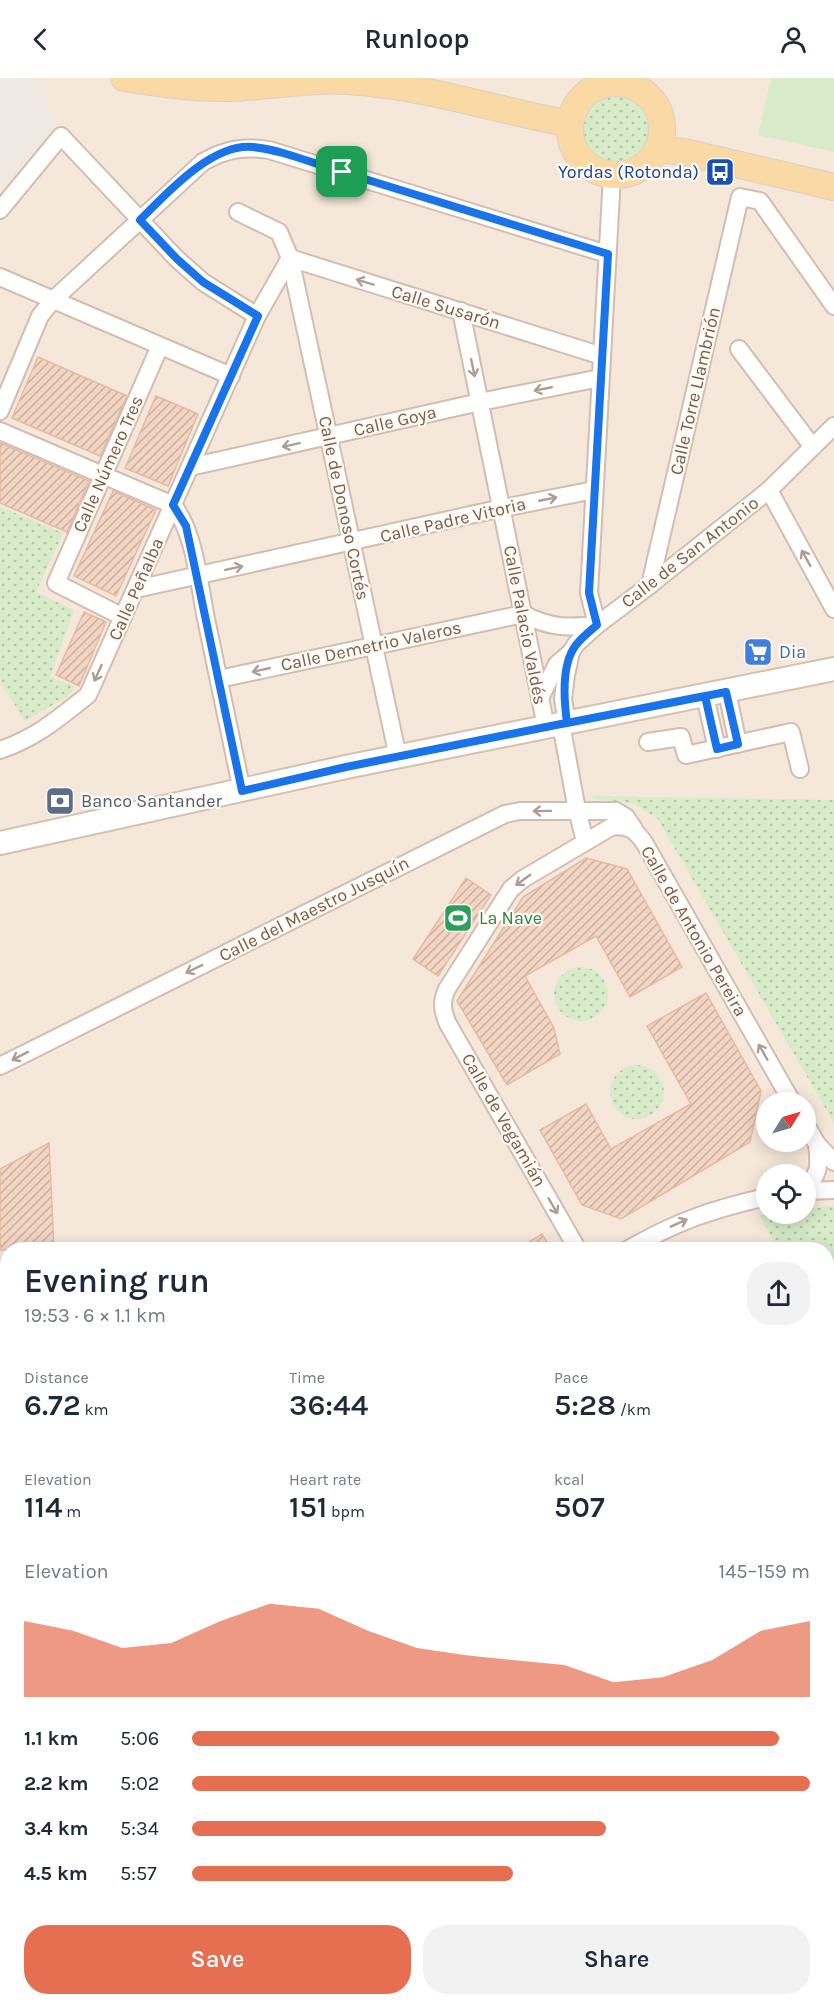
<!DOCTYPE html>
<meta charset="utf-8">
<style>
body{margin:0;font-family:Karla,sans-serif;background:#f2f2f3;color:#1f2937;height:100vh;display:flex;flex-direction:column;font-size:22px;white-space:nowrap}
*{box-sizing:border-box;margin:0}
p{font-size:20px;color:#747a83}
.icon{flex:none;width:33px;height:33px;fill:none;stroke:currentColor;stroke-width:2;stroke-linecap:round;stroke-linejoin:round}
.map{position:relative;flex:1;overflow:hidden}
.sheet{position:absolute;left:0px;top:1164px;width:834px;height:764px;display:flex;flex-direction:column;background:#fff;border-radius:24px 24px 0 0;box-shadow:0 3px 15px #0003}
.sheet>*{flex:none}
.needle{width:39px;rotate:53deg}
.buttons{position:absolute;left:756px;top:1014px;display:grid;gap:12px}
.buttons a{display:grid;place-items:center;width:60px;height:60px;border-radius:50%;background:#fff;box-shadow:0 3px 15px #0003;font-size:30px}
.pin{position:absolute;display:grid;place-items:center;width:51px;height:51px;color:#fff;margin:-26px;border-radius:12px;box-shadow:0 3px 9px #0006}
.round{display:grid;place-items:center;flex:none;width:63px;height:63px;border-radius:24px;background:#f2f2f3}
.summary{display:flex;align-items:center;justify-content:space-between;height:102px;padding:0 24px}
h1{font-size:33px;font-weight:600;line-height:45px}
.figures{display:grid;grid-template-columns:repeat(3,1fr);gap:9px;height:102px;padding:6px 24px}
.figures div{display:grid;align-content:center}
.figures b{font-size:30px;font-weight:600}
.figures small{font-size:16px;font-weight:400}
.figures p{font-size:16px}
.chart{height:168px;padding:12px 24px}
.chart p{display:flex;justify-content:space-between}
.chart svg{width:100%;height:108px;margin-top:6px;fill:#e76f51;opacity:.7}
.button{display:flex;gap:12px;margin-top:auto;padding:12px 24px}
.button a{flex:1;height:69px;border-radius:24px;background:#e76f51;color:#fff;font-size:24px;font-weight:600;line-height:69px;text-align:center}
.button a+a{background:#f2f2f3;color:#1f2937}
ul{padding:0 24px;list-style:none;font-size:20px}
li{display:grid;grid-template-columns:96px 72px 1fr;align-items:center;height:45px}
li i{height:15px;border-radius:8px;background:#e76f51}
header{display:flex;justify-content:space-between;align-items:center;height:78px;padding:0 24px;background:#fff;font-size:27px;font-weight:600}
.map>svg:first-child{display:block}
.residential{fill:#f5e8da;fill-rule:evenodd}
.industrial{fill:#efe9e4}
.green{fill:url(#green-dots)}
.pitch{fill:#d8ecc9}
.building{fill:url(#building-hatch);stroke:#e6bba3;stroke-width:1.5}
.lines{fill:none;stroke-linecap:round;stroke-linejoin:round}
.minor-casing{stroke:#d1beb0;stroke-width:20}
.secondary-casing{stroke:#d6c0b0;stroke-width:26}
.primary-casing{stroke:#dad1cd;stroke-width:28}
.minor{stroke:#fff;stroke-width:16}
.secondary{stroke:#fff;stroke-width:22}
.primary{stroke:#fbd9a5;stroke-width:26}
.oneway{stroke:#af9d94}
.route-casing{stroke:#fff;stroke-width:12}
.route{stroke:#1a73e8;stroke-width:8}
.labels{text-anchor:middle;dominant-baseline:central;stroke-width:4.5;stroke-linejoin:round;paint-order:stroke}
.transit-label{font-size:18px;fill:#164399;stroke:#fffaf3;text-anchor:end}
.street-label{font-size:18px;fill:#7a5c4d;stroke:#fffaf3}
.shop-label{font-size:18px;fill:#366cbe;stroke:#fffaf3;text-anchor:start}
.service-label{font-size:18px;fill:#4e5e75;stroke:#fffaf3;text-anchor:start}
.leisure-label{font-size:18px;fill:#27864d;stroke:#fffaf3;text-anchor:start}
</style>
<header><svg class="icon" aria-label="back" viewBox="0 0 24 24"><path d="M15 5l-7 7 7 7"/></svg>Runloop<svg class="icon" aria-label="person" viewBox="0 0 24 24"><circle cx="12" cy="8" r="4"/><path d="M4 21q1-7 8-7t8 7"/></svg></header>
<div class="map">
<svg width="834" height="1927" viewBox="0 0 834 1927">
<defs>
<pattern id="green-dots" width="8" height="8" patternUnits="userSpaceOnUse" patternTransform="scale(1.5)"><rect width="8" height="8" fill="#d8ecc9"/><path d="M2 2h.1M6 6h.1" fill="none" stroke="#b4c2a5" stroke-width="1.8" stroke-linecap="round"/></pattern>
<pattern id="building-hatch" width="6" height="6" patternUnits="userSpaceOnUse" patternTransform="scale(1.5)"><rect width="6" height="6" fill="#f3d5c3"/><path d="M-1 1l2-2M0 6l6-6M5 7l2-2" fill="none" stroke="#cab0a1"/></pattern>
</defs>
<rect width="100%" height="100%" fill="#fdf6ec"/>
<path class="residential" d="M0 0H834V1927H0ZM766 1024H806V1064H766ZM766 1096H806V1136H766ZM8 1172H826V1920H8Z"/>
<polygon class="industrial" points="0,0 27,0 44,15 55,46 0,112"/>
<g class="green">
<circle cx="617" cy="51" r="35"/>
<polygon points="0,429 63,455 36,514 74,532 50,599 76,609 67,619 25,643 0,604"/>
<polygon points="592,718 834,722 834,1045 657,740 632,725 593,721"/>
<circle cx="581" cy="916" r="27"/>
<circle cx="637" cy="1014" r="27"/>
<polygon points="834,1128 834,1266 827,1253 826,1172 779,1171 759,1137 806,1136 806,1131"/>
<polygon points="7,1289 7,1362 1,1368 0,1297"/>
</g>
<polygon class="pitch" points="771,0 834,0 834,74 758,57"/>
<g class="building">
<polygon points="38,279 127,318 100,378 12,340"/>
<polygon points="156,318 198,336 168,408 125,390"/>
<polygon points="0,365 89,403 67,454 0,425"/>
<polygon points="113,413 156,432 116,518 74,498"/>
<polygon points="84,534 106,544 79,608 56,597"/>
<polygon points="586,780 627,791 682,889 630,919 596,858 525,898 554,950 560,976 507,1007 457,923 523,819"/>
<polygon points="466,800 491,817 438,898 413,881"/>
<polygon points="706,915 761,1013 750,1064 621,1141 582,1127 540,1052 586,1026 611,1071 691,1026 647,948"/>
<polygon points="49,1065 54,1172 0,1172 0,1091"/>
<polygon points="542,1156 552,1172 516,1172"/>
</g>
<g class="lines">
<g class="minor-casing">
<g id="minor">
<polyline points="620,5 620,0"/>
<polyline points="0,132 61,58 177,181 203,204 257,238"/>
<polyline points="238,134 279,154 290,180 398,679"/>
<polyline points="290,180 602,278"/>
<polyline points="0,199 231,298"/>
<polyline points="461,233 546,649"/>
<polyline points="739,271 812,368"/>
<path d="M0 333 40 238 53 222 203 84C226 71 244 68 269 72L607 176"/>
<path d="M0 353 173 427C195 455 199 506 206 541 218 598 230 656 242 713"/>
<polyline points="190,389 480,324 600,300"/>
<polyline points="769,412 834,531"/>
<polyline points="650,507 740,119 760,123 834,228"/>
<polyline points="136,511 493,432 594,412"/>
<polyline points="123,539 56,505 160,268"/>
<polyline points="597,547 589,515 612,97"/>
<path d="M219 601 523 536C550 550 567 550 597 547"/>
<polyline points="727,614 738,666"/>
<polyline points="705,618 717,671"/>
<polyline points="540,620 557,586 571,574"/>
<polyline points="567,645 563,621 566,597 571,574 576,566 597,547 650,507 769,412 834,348"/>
<polyline points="561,646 577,732 585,763"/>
<polyline points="648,664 681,659 686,677 791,654 800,691"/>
<path d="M0 672C36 660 59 640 88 617L257 238 290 180"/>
<polyline points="0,988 505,736 520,733 616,733 626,739 634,751"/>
<polyline points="806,1047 817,1066 834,1084"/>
<path d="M806 1109C821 1094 819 1086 817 1066"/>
<polyline points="806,1113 834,1112"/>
<path d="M578 1172 448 946C442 932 441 924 447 911L505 820 511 811 523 801 611 749C628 746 636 752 645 766L792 1024"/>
<path d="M627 1172C675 1144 713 1131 766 1119"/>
<polyline points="0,1204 8,1217"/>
<polyline points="0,1396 8,1410"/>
<polyline points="0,1519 8,1515"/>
<polyline points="826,1619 834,1597"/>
<polyline points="0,1621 8,1635"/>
<polyline points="0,1757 8,1753"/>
<polyline points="826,1803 834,1805"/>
<polyline points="0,1899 8,1907"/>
<polyline points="20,1920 27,1927"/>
<polyline points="525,1920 536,1927"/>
<polyline points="227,1927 290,1920"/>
<polyline points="723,1927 725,1920"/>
</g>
</g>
<g class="secondary-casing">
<polyline id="secondary" points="0,765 346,689 834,591"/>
</g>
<g class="primary-casing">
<g id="primary">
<path d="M124 0C161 6 195 11 233 10 271 8 308 1 346 3 422 7 496 32 570 46"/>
<circle cx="616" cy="51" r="46"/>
<polyline points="658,71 684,74 834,109"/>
<polyline points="826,1479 834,1456"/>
<polyline points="826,1538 834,1515"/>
<polyline points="674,1927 678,1920"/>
<polyline points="696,1927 698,1920"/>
</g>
</g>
<use href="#minor" class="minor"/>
<use href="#secondary" class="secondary"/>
<use href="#primary" class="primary"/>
</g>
<defs><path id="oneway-shaft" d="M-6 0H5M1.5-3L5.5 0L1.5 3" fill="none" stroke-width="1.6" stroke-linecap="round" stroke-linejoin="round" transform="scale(1.5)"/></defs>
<g class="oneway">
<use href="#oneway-shaft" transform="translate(365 204) rotate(-163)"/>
<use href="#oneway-shaft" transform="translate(473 290) rotate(78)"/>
<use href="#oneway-shaft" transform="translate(543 311) rotate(169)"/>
<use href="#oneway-shaft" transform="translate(291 367) rotate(168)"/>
<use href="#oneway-shaft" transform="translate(548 421) rotate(-11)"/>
<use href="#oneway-shaft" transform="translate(806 480) rotate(-119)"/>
<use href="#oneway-shaft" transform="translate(234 490) rotate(-12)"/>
<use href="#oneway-shaft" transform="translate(261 592) rotate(167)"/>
<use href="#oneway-shaft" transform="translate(98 595) rotate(114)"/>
<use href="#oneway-shaft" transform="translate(542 733) rotate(179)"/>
<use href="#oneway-shaft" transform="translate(523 802) rotate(144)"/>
<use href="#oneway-shaft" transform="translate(194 891) rotate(154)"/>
<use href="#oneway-shaft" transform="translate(763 974) rotate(-120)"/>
<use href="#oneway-shaft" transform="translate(20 978) rotate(153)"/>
<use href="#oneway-shaft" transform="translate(553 1128) rotate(60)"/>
<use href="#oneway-shaft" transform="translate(679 1145) rotate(-24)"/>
</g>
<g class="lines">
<g class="route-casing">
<path id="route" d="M342 94C314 86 283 72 253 69 212 65 167 115 140 142L177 181 203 204 258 238 173 427 186 448 242 713 346 689 561 646 567 645 705 618 717 671 738 666 726 614 567 645C564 623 561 586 576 567 582 559 590 553 597 547L589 515 608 176 342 94"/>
</g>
<use href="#route" class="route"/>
</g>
<defs>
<g id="bus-square" transform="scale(1.5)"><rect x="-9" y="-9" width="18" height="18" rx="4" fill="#1a4fb4" stroke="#fffaf3"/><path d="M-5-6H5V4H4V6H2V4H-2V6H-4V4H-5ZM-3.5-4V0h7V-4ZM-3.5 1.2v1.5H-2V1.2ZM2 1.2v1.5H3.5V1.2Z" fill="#fff"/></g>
<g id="supermarket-square" transform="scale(1.5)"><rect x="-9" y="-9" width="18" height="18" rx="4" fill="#3f7fe0" stroke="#fffaf3"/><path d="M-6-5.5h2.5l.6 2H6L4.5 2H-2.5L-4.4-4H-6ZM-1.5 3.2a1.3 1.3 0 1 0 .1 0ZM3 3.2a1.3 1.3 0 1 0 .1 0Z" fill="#fff"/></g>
<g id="bank-square" transform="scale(1.5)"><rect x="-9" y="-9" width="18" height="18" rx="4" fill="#5c6f8a" stroke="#fffaf3"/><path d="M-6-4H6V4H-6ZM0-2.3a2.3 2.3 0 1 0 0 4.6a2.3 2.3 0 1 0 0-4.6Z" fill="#fff"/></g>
<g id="stadium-square" transform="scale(1.5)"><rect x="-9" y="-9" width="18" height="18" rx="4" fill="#2e9e5b" stroke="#fffaf3"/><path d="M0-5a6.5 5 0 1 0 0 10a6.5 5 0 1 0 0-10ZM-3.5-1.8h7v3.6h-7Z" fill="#fff"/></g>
</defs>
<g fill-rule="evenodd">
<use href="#bus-square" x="720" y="94"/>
<use href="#supermarket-square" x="758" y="574"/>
<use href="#bank-square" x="60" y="723"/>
<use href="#stadium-square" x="458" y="840"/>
</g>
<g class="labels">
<g class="transit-label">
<text x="699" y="94">Yordas (Rotonda)</text>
</g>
<g class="street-label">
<text transform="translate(446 229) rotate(17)">Calle Susarón</text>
<text transform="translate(695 313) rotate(-77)">Calle Torre Llambrión</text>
<text transform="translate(395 343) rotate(-13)">Calle Goya</text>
<text transform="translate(108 386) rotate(-66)">Calle Número Tres</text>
<text transform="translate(344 430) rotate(78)">Calle de Donoso Cortés</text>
<text transform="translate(453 442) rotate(-13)">Calle Padre Vitoria</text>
<text transform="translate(690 474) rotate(-38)">Calle de San Antonio</text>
<text transform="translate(136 511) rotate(-66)">Calle Peñalba</text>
<text transform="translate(525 547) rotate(79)">Calle Palacio Valdés</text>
<text transform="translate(371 568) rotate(-12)">Calle Demetrio Valeros</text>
<text transform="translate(314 831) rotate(-27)">Calle del Maestro Jusquín</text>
<text transform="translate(694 853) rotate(60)">Calle de Antonio Pereira</text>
<text transform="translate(504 1042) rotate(60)">Calle de Vegamián</text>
</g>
<g class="shop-label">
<text x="779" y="574">Dia</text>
</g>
<g class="service-label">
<text x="81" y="723">Banco Santander</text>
</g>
<g class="leisure-label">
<text x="479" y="840">La Nave</text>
</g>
</g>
</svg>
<div class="buttons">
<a><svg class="needle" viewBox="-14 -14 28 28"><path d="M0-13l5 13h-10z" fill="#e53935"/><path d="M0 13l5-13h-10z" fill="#747a83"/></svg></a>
<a><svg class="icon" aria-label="locate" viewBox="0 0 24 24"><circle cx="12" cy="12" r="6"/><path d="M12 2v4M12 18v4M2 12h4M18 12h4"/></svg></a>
</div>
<div class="pin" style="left:342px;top:94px;background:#1e9e55"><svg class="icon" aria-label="arrive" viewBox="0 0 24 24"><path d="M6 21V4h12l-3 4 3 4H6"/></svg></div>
<section class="sheet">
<div class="summary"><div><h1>Evening run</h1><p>19:53 · 6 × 1.1 km</p></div><a class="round"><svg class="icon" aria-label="share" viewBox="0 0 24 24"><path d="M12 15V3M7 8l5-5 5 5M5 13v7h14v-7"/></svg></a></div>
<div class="figures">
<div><p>Distance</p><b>6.72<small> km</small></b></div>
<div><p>Time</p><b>36:44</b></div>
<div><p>Pace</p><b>5:28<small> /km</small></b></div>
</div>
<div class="figures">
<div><p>Elevation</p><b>114<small> m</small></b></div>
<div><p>Heart rate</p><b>151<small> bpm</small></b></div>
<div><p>kcal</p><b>507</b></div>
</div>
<div class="chart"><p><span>Elevation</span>145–159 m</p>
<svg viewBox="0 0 160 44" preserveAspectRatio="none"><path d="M0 44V13L10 17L20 24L30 22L40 13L50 6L60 8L70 17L80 24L90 27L100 29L110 31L120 38L130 36L140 29L150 17L160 13V44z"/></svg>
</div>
<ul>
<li><b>1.1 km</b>5:06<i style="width:95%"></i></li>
<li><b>2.2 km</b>5:02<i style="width:100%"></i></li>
<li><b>3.4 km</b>5:34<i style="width:67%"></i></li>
<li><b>4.5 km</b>5:57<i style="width:52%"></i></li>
</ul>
<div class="button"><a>Save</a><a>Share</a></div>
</section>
</div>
